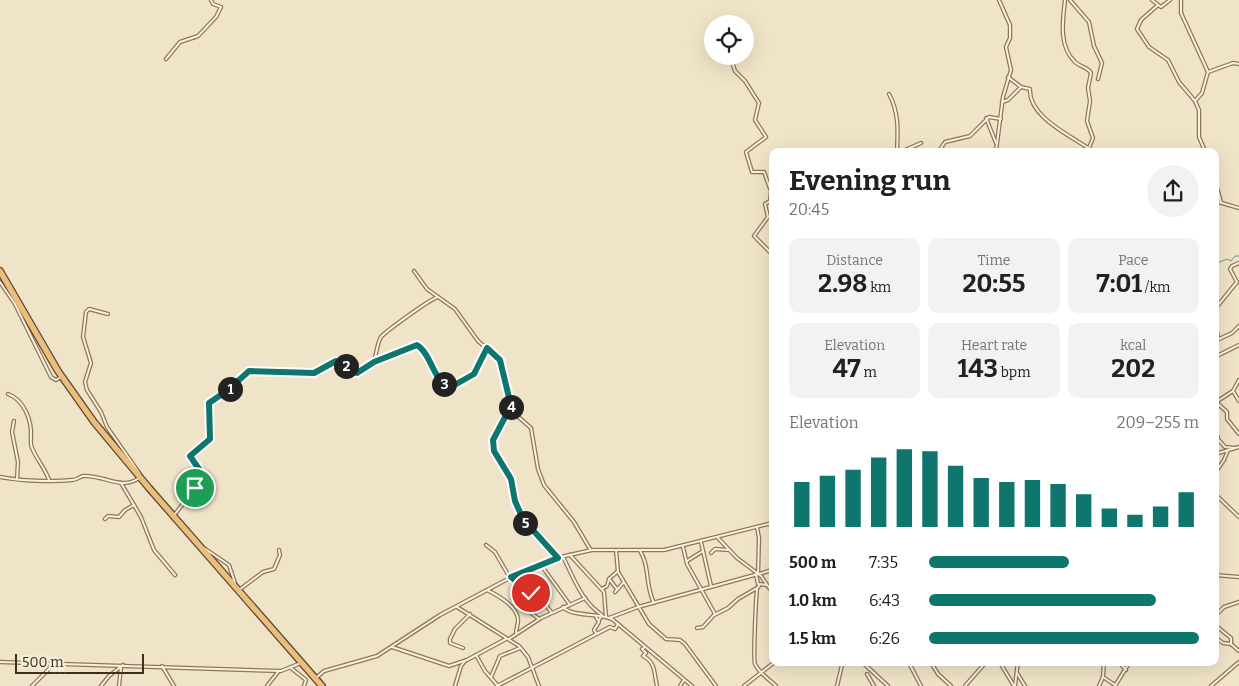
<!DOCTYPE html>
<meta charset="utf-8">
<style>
body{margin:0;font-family:Bitter,serif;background:#f2f2f2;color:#202124;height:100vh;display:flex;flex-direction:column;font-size:19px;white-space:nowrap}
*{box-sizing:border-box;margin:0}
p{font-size:16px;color:#757577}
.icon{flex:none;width:28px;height:28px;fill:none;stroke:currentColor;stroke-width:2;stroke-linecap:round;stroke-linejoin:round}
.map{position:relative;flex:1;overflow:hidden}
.sheet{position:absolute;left:769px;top:148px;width:450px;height:518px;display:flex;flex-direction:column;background:#fff;border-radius:10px;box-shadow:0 5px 20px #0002}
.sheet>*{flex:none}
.buttons{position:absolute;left:704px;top:15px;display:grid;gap:10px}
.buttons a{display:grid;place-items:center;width:50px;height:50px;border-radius:50%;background:#fff;box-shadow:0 5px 20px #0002;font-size:25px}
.scale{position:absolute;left:15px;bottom:12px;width:129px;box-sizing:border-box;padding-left:5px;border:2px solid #3d2e20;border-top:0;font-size:14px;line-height:18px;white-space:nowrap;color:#3d2e20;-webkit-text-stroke:4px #f7eed8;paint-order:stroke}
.pin{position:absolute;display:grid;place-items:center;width:42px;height:42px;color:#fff;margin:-21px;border:2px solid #fff;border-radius:50%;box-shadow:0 1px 5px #0007}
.km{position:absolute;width:25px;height:25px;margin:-12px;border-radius:50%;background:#222;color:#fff;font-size:14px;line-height:25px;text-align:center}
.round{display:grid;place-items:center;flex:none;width:52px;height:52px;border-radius:26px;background:#f2f2f2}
.head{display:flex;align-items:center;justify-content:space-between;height:85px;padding:0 20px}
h1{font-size:28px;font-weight:700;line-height:38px}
.stats{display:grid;grid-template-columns:repeat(3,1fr);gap:8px;height:85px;padding:5px 20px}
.stats div{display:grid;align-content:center;border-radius:10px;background:#f2f2f2;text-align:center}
.stats b{font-size:25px;font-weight:700}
.stats small{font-size:14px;font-weight:400}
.stats p{font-size:14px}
.chart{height:140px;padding:10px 20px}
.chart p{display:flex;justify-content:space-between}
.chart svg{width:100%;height:90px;margin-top:5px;stroke:#0f766e;stroke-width:6}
ul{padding:0 20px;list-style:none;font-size:16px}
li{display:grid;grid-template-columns:80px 60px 1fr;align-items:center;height:38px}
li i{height:12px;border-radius:6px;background:#0f766e}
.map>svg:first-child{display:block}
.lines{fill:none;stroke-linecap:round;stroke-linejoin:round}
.stream{stroke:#6f938a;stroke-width:1}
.minor-casing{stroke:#8d765c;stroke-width:4.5}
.trunk-casing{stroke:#5b4430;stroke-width:8}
.minor{stroke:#faf1dc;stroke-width:2}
.trunk{stroke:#eabe7c;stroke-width:5.5}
.route-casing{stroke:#fff;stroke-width:10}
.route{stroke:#0f766e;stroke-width:6}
</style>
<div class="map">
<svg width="1239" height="686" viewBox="0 0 1239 686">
<rect width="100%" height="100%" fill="#f0e4c8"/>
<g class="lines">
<polyline class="stream" points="1215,264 1227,259 1231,261 1235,256 1239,256"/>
<g class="minor-casing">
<g id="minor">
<path d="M1065 0C1063 19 1058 46 1075 62 1080 67 1088 67 1091 73L1088 88 1090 101 1087 121 1093 138 1089 148 1091 151"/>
<polyline points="1070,0 1089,22 1094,46 1102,63 1098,79"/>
<polyline points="1152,0 1161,7 1170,0"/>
<polyline points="1181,0 1181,13 1208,72 1202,93 1195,101"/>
<polyline points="1158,5 1141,20 1137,29 1149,47 1168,60 1179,82 1195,101 1199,110 1199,137 1205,151"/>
<polyline points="730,56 735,71 745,81 759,103 755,120 766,137 746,152 752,172 764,172 771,191 770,201 765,204 768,217 754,236 772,254"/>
<polyline points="166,59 180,42 198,36 216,17 221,7 213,4 211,0"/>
<polyline points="1208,72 1233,63 1239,64"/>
<polyline points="1008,77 1021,87"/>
<path d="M889 94C899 112 898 131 897 151"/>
<path d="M1002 102 1008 100 1021 87 1030 89C1028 116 1069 135 1088 148"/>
<polyline points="986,118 996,143"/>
<polyline points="903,151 921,143"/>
<polyline points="939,151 945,142 970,136 989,117 1001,119"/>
<polyline points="996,151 1003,97 1011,70 1006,47 1010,38 1010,25 999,0"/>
<polyline points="1215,181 1221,202"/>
<polyline points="1215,201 1239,208"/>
<polyline points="414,271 427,289 455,309 478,341 500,360 511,406 493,440 494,451 511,479 515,501 523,519 558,558"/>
<polyline points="0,282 15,304 51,377 56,380 61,377"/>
<polyline points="1215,309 1237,282 1230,269 1232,266 1239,263"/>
<polyline points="108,314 89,309 86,312 83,337 91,363 85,382 87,390 101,412 107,427 140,474"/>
<polyline points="1215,320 1218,338"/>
<polyline points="1215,341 1232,333 1239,326"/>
<polyline points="1215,357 1239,345"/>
<path d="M374 360C377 353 377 343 381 337 385 332 430 299 438 297"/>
<polyline points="1233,391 1239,401"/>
<path d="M8 394C24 400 32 420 31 437 31 441 30 444 32 448 37 460 45 468 49 480"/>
<polyline points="1216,402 1227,412 1227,419 1239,434"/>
<polyline points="1216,402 1233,391 1239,380"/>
<polyline points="514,413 531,428 538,469 544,485 574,522 590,549"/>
<polyline points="14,421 12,432 18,462 17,479"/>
<polyline points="1218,437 1216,437 1225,447 1235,448"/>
<polyline points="1215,454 1239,447"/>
<polyline points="1215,473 1224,460 1228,450"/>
<path d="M0 477C20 481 53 482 72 480 77 480 79 477 83 476 102 474 122 491 139 478"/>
<polyline points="121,483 141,517 154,550 175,575"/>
<polyline points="1215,494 1239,517"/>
<path d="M175 514 203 478 201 469 190 456 210 439 209 403 228 390 243 375 252 370 314 373 336 361 359 373 374 362 417 345C432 354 433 383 451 387L474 374 487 348"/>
<polyline points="105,519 108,516 119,517 125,510 134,505"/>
<polyline points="718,538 737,558 761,576 772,592"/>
<polyline points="701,542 711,586"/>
<polyline points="486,545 495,552 510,578"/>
<polyline points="683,547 687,564 715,614"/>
<polyline points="204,548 229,565 235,583"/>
<polyline points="616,550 618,572 649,624 666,639 680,640 685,644 716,686"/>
<path d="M640 551C650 566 645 586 654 603"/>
<polyline points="711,553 715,549 729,550"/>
<polyline points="570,555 604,592 606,617"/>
<path d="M563 557C574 578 581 601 602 615L599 620"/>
<polyline points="687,561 703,551"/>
<polyline points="541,565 570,605"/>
<polyline points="756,574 758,584"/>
<polyline points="759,574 772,570"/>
<polyline points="1215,575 1239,577"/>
<polyline points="511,577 546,605 551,612"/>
<polyline points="609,579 617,589"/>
<path d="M766 585 760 584 757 589C756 598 753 660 755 664 759 673 769 679 776 686"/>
<polyline points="602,589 607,586 609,579 618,571"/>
<polyline points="239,590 263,572 274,569 280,555 279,550"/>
<path d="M487 590C497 595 519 607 518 621 518 625 516 629 516 633"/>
<polyline points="615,592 624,582"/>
<polyline points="513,599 539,619"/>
<polyline points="457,607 519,646 528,657 539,686"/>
<path d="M563 607C572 617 599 613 612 619L692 686"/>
<polyline points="1215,616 1224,607 1239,602"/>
<polyline points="596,617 599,622 594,630 596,633"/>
<polyline points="609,618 638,607 758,574 759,538 757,527"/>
<polyline points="1215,625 1231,638 1231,644 1239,651"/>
<polyline points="697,628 703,627 714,615 728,608 738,599 757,588"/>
<polyline points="1215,637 1223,643 1231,644"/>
<polyline points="509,639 541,618 585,598"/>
<polyline points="392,647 449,666 467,660 506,639"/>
<path d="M645 647 642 649 646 653 643 656C656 662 654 674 657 686"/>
<polyline points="463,648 450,643 450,639 455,629 470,614"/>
<polyline points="476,655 485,671 498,686"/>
<polyline points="861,661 888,686"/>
<polyline points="908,661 921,686"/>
<polyline points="930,661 938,674 951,686"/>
<polyline points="999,661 1014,686"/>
<polyline points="1011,661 1018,665"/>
<polyline points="1118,661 1126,670"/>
<polyline points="0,662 281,671 301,663"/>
<polyline points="162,666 174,686"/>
<polyline points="291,668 306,680 304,686"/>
<polyline points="1017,673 1025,686"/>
<polyline points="867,674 874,686"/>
<polyline points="491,677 500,656 520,648"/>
<polyline points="1103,677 1115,685"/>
<polyline points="316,678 324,671 377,656 440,615 504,581 556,558 592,550 664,550 772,523"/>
<polyline points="32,686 53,665"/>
<polyline points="101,686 109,676 123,665"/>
<polyline points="119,686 121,667"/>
<polyline points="267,686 278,672"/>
<polyline points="455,686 461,666 465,661"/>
<polyline points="497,686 610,627 615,629 618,624"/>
<polyline points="680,686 684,680"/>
<polyline points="744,686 776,661"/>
<polyline points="837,686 843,661"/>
<polyline points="965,686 987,661"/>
<polyline points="1015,686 1018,661"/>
<polyline points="1099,686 1103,677 1104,661"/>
<polyline points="1115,686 1129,663"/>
<polyline points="1211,686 1239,662"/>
</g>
</g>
<g class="trunk-casing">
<polyline id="trunk" points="0,271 58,371 94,422 149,488 322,686"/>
</g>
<use href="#minor" class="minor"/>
<use href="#trunk" class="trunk"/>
</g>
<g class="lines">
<g class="route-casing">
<path id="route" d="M195 488 203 475 190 456 210 439 209 403 228 390 249 371 314 373 336 361 357 373 374 362 417 345C432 354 433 383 451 387L474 374 487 348 500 360 511 406 493 440 494 451 511 479 515 501 523 519 558 558 511 577 531 593"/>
</g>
<use href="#route" class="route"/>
</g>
</svg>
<div class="buttons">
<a><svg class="icon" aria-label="locate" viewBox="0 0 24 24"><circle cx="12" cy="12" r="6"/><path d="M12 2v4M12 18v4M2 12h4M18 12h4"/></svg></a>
</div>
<div class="scale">500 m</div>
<div class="pin" style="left:195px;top:488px;background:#1e9e55"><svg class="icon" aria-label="arrive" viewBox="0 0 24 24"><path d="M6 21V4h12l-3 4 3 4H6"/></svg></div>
<div class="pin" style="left:531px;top:593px;background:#d93025"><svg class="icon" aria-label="check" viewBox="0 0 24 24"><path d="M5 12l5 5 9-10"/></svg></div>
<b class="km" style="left:230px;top:389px">1</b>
<b class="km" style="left:346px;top:366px">2</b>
<b class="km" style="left:444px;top:384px">3</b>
<b class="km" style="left:511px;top:407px">4</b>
<b class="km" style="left:525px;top:523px">5</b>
<section class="sheet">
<div class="head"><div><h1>Evening run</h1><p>20:45</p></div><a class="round"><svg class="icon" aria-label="share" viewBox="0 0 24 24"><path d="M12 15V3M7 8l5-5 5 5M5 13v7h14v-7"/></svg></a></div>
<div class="stats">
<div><p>Distance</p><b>2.98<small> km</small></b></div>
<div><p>Time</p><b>20:55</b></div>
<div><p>Pace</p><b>7:01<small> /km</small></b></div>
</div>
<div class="stats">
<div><p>Elevation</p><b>47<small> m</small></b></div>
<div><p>Heart rate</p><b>143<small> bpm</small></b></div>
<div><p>kcal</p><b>202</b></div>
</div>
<div class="chart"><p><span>Elevation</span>209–255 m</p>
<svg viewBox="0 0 160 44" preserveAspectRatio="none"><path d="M5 44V22M15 44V19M25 44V16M35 44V10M45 44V6M55 44V7M65 44V14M75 44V20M85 44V22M95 44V21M105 44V23M115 44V28M125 44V35M135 44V38M145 44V34M155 44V27"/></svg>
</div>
<ul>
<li><b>500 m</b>7:35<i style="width:52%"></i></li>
<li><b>1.0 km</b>6:43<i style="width:84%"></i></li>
<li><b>1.5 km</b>6:26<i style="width:100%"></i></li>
</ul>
</section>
</div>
